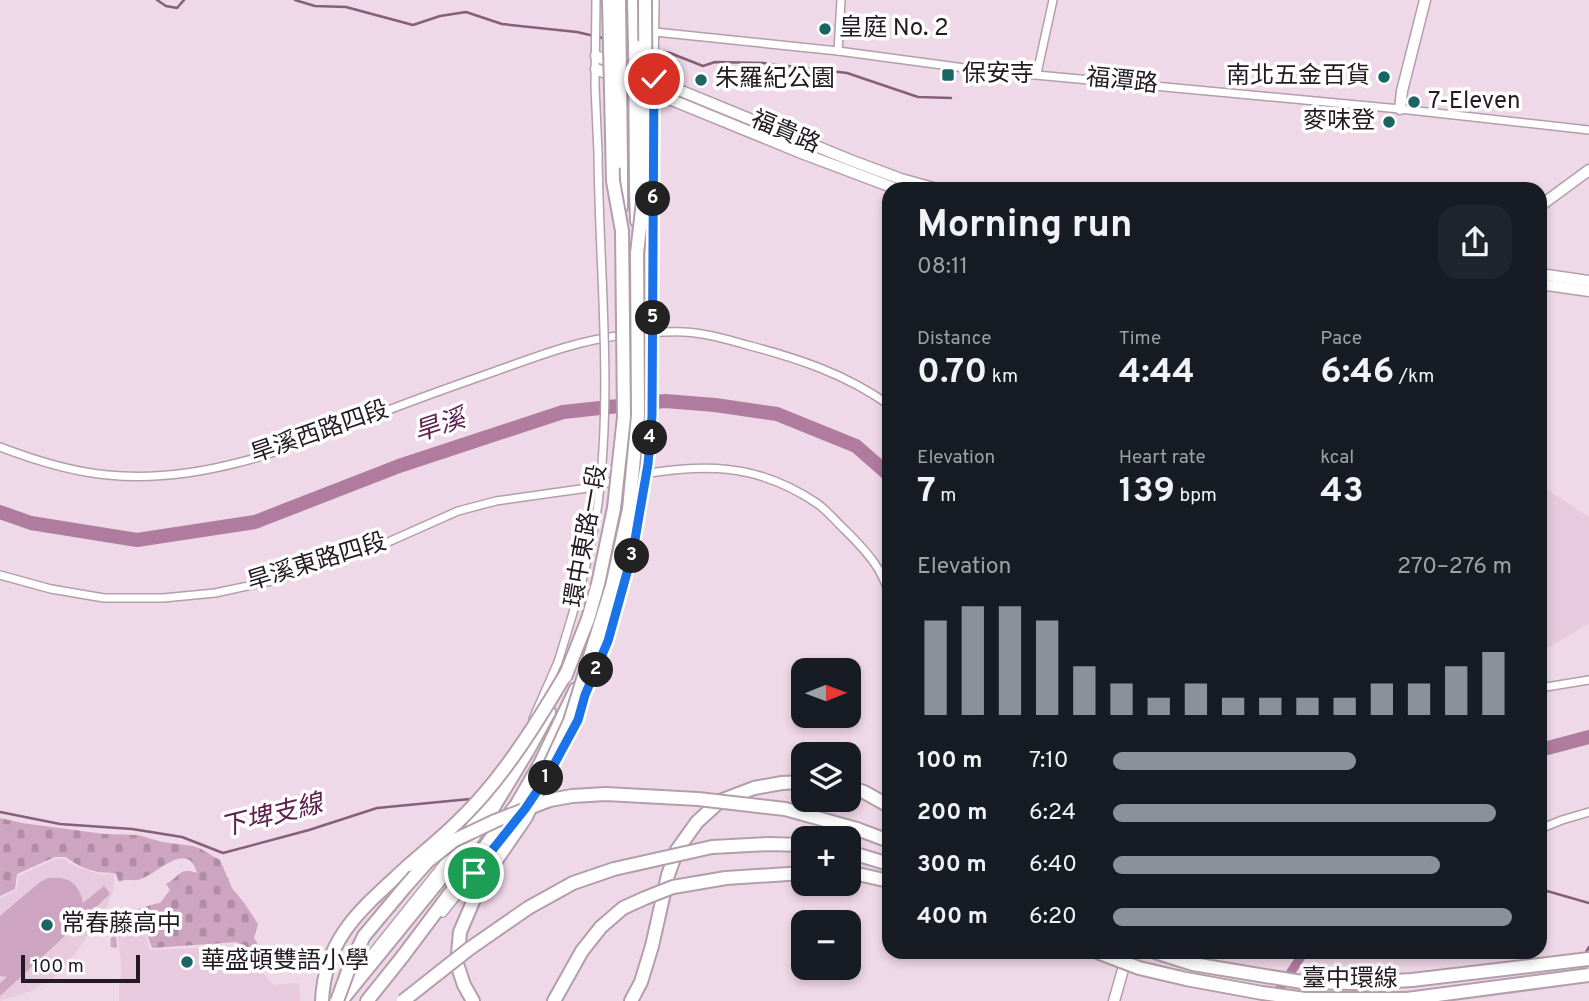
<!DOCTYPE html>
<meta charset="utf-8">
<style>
body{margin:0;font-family:Overpass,"Noto Sans TC",sans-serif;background:#20242c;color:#f1f3f6;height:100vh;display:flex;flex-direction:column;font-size:26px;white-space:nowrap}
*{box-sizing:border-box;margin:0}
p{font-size:23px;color:#9ea1a6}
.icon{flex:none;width:38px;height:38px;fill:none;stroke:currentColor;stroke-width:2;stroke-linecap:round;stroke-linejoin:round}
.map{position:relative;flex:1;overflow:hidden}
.sheet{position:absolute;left:882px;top:182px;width:665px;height:777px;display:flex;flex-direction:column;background:#171b24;border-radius:21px;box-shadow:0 4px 10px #0003}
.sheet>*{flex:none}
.needle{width:46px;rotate:89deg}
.controls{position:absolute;left:791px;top:658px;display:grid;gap:14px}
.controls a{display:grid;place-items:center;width:70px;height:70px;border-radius:14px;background:#171b24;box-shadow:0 4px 10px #0003;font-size:35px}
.scale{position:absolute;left:21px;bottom:18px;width:119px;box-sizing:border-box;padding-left:7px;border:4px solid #231b21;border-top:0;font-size:19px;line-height:24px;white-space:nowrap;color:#231b21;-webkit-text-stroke:5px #fff;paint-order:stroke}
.pin{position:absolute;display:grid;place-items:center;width:60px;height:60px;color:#fff;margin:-30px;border:4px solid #fff;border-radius:50%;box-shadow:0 2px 7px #0007}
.km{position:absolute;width:35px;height:35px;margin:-18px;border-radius:50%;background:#222;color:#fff;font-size:19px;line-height:35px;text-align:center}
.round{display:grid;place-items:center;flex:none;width:74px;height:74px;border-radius:21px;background:#20242c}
.overview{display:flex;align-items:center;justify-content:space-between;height:119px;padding:0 35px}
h1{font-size:38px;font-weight:700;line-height:52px}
.metrics{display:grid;grid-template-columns:repeat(3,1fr);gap:10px;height:119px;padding:7px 35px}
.metrics div{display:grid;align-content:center}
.metrics b{font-size:35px;font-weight:700}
.metrics small{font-size:19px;font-weight:400}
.metrics p{font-size:19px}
.chart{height:196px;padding:14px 35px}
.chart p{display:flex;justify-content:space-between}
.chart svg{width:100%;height:126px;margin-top:7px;stroke:#8c9099;stroke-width:6}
ul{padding:0 35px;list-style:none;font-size:23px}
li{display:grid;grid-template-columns:112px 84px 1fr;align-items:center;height:52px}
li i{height:18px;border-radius:9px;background:#8c9099}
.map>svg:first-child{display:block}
.built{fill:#e7cadd}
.grass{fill:#cda5c0}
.cemetery{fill:url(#cemetery-stones)}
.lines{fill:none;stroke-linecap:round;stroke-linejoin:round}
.stream{stroke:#855e79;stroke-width:2.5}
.canal{stroke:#af7b9f;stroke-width:9}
.river{stroke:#af7b9f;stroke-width:14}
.street-casing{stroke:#b39eac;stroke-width:10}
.secondary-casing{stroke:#b39eac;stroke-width:13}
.highway-casing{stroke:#b39eac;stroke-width:16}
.street{stroke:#fff;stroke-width:7}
.secondary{stroke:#fff;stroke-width:10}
.highway{stroke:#fff;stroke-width:12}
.street-bridge-casing{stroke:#b39eac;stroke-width:10;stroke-linecap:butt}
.highway-bridge-casing{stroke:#b39eac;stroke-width:16;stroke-linecap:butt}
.street-bridge{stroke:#fff;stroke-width:7}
.highway-bridge{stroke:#fff;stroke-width:12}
.route-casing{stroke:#fff;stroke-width:14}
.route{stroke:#1a73e8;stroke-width:9}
.poi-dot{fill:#1a6662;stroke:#fff;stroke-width:2.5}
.labels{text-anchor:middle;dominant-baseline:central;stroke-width:7;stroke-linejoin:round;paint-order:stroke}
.poi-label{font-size:24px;fill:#231b21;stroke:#fff;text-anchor:start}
.street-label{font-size:24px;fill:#231b21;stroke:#fff}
.water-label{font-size:26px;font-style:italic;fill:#60204f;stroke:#fff}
</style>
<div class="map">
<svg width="1589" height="1001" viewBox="0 0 1589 1001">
<defs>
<pattern id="cemetery-stones" width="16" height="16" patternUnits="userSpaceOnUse" patternTransform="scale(1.75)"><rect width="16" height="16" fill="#cda5c0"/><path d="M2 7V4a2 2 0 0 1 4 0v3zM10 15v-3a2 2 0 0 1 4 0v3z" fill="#b08da5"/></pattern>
</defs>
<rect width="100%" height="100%" fill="#efd8e7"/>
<g class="built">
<polygon points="1540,485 1589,517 1589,623 1552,646 1540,650"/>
<polygon points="55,859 65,859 70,864 100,875 109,874 114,875 114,888 107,906 82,944 57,976 31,991 0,1001 0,898 17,890 19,876"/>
<polygon points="144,931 150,950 237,946 274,985 299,983 300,1001 119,1001 119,982 122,974 118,936"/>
</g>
<path class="grass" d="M48 878C69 876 79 883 83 903L104 886 110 894 0 996V983L7 977 0 976V916L40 882Z"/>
<path class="cemetery" d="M0 818 22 823 104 834 138 835 162 842 193 846 201 849 220 860 232 888 245 904 258 924 254 938 264 954 279 957 286 946C300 955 305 955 308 972L290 970 283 964 262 962 237 942 152 948 145 928 116 935 117 948 111 947C108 926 123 934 132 925 136 921 136 914 139 909L154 904 160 903 170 890 166 884C181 876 178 867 197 873 188 839 157 874 141 879 134 882 127 878 119 882L116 874C109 872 105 873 98 872 88 870 74 864 66 857H55L17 874 15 889 0 896Z"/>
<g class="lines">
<g class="stream">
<polyline points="157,0 166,6 177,8 184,0"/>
<polyline points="295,0 315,6 346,7 413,25 440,16 466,12 502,24 577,32 607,39"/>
<polyline points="655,50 670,53 703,66 715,62 763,63 847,73 918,97 951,98"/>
<polyline points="0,812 60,824 132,829 182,837 223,853 309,830 377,808 470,799"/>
<polyline points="1540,889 1589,903"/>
<polyline points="1585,954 1589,947"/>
</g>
<polyline class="canal" points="1272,1001 1304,952"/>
<g class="river">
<polyline points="0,512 31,523 137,540 255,522 399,466 563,412 665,401 715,405 777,414 856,446 889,475"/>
<polyline points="1540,750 1589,737"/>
</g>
<g class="street-casing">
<g id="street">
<polyline points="596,0 595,86 598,153"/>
<polyline points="655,32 838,51 972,69 1400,109 1589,130"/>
<polyline points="838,51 841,0"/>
<polyline points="1037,73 1053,0"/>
<polyline points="653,154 655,0"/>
<path d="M636 334C652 333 668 331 684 332 705 333 726 339 747 345 797 358 846 374 889 405"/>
<path d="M0 447C34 460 72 472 108 475 205 485 297 445 386 411 422 397 459 384 496 371 538 356 579 340 624 335"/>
<path d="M631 476C702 464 755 461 818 504 826 510 834 519 841 526 854 539 867 551 877 567 882 574 885 583 889 591"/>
<polyline points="623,498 626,481"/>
<polyline points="0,575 51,589 104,598 163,598 215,593 276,580 386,543 458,511 496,501 595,487 619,479"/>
<polyline points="1540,688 1589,680"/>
<polyline points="533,719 558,662"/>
<polyline points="566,743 578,720 585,695 597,667"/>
<polyline points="1540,829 1562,820 1589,812"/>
<polyline points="443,913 520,815"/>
<polyline points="360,968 448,858 498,785"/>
</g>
</g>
<g class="secondary-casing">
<g id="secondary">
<polyline points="596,56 850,160 901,179 937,189"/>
<polyline points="596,69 804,154 897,189"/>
<polyline points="1400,109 1402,91 1425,0"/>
<polyline points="1540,206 1589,170"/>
<polyline points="1540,274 1589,281"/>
<polyline points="1540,284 1589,291"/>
<polyline points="1114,1001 1128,952"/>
</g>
</g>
<g class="highway-casing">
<g id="highway">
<polyline points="634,0 635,46"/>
<polyline points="621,162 621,207"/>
<polyline points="636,188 637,221"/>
<polyline points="849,787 864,792 889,806"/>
<polyline points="857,829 889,841"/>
<polyline points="849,852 889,864"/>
<polyline points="849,875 862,875 889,881"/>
<polyline points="1155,952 1193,964 1302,982 1358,983 1412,980 1589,959"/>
<path d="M322 1001C325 935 364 907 409 865"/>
<polyline points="341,1001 464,850 490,813 527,752 549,712"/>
<polyline points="367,1001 403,956 517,804 540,764 576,689"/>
<polyline points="473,1001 464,985 457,964 460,932 481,883 504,849"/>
<polyline points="554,1001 582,951 601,927"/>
<polyline points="631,1001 641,982 652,946 668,875 677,850 697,822 720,801 754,788 782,783 803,782"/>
</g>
</g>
<use href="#street" class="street"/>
<use href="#secondary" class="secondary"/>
<use href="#highway" class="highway"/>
<g class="street-bridge-casing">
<g id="street-bridge">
<path d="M558 662C574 610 591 557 598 503 613 387 599 269 598 153"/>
<path d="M597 667C629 588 647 502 652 417 654 378 653 338 653 299 653 251 653 203 653 154"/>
</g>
</g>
<g class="highway-bridge-casing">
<g id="highway-bridge">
<polyline points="619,0 621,162"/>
<polyline points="635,46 636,188"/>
<polyline points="565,677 588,619 598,584 614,508 624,417 622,231 613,181 609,0"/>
<polyline points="504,849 526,817 570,721 612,586 629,509 638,415 637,253 646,176 645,0"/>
<path d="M409 865C435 843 462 820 484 794 516 757 542 714 567 672"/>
<polyline points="601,927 623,908 645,898 673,887 726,878 803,873"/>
<polyline points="1097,952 1139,968 1186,979 1262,993 1305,999 1407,999 1589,975"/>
<polyline points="337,1001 351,963 364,936 405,887 428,861 455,840 495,821 550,800 572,796 606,794 698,799 785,809 857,829"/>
<polyline points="403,1001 469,949 528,908 573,883 614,869 712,847 769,844 803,845"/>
</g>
</g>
<use href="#street-bridge" class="street-bridge"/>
<use href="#highway-bridge" class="highway-bridge"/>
</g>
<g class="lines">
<g class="route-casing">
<polyline id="route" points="474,873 525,809 550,772 578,720 585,695 608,641 633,551 648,464 652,416 654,79"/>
</g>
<use href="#route" class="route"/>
</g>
<g class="poi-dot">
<circle cx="825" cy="29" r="7"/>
<rect x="941" y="68" width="14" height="14" rx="3.5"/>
<circle cx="1384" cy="77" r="7"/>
<circle cx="701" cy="80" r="7"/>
<circle cx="1414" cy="102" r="7"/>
<circle cx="1389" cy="122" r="7"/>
<circle cx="47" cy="925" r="7"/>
<circle cx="187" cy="962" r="7"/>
</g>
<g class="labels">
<g class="poi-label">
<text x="839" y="29">皇庭 No. 2</text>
<text x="962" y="75">保安寺</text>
<text x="1370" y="77" text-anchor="end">南北五金百貨</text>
<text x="715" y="80">朱羅紀公園</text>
<text x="1428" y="102">7-Eleven</text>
<text x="1375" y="122" text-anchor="end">麥味登</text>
<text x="61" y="925">常春藤高中</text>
<text x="201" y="962">華盛頓雙語小學</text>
</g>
<g class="street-label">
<text transform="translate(1122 82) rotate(6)">福潭路</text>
<text transform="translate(785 133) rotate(23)">福貴路</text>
<text transform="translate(320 433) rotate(-19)">旱溪西路四段</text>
<text transform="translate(587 536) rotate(-80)">環中東路一段</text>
<text transform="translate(317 563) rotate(-17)">旱溪東路四段</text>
<text x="1350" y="980">臺中環線</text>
</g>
<g class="water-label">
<text transform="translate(440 427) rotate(-18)">旱溪</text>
<text transform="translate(272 817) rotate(-14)">下埤支線</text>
</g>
</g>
</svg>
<div class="controls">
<a><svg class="needle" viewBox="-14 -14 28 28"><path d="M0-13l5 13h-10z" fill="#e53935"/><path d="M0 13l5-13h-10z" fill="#9ea1a6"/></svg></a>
<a><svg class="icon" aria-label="layers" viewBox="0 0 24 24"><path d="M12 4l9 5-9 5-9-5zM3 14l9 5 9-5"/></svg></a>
<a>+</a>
<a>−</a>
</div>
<div class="scale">100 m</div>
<div class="pin" style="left:474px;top:873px;background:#1e9e55"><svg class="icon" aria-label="arrive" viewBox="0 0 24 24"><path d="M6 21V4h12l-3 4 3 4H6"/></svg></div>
<div class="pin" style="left:654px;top:79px;background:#d93025"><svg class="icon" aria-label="check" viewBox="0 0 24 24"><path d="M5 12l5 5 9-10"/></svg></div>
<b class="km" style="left:546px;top:778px">1</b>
<b class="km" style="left:596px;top:670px">2</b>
<b class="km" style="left:632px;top:556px">3</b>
<b class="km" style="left:650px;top:438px">4</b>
<b class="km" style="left:653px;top:318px">5</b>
<b class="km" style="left:653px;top:199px">6</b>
<section class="sheet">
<div class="overview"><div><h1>Morning run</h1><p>08:11</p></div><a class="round"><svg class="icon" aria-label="share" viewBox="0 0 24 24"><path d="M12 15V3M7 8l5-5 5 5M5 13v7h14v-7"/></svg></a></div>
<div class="metrics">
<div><p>Distance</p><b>0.70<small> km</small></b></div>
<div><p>Time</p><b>4:44</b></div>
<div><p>Pace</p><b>6:46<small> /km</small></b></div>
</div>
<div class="metrics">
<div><p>Elevation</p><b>7<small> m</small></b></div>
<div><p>Heart rate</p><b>139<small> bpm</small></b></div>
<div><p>kcal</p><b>43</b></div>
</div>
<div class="chart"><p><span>Elevation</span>270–276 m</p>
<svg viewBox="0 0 160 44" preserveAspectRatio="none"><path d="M5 44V11M15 44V6M25 44V6M35 44V11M45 44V27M55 44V33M65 44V38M75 44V33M85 44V38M95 44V38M105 44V38M115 44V38M125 44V33M135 44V33M145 44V27M155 44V22"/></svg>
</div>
<ul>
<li><b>100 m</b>7:10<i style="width:61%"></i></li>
<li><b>200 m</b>6:24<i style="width:96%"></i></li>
<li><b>300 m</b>6:40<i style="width:82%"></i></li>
<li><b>400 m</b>6:20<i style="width:100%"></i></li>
</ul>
</section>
</div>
